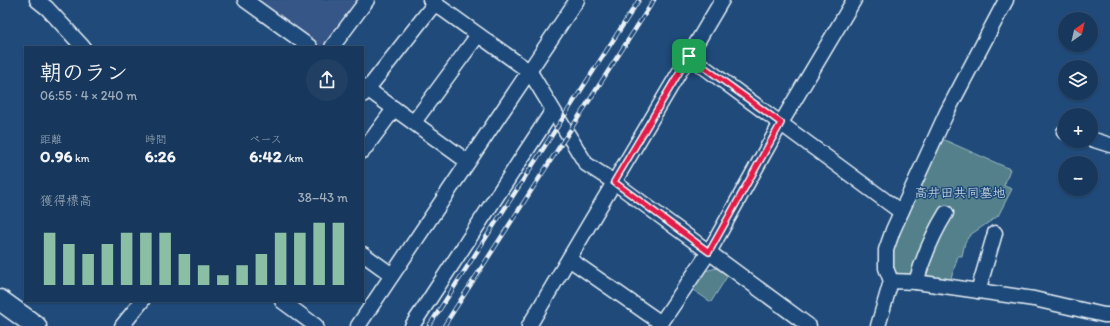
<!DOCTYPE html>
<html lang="ja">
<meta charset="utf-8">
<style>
body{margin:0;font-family:Itim,"Klee One",sans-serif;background:#203f62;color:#f1f3f6;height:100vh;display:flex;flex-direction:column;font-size:15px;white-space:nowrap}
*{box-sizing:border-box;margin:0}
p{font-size:13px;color:#9eacbb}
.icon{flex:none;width:22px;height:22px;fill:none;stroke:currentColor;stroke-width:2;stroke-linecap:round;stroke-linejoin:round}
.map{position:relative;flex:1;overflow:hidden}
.drawer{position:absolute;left:24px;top:46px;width:340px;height:256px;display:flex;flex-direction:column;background:#17385c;border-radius:0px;box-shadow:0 1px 3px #0004,0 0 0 1px #365272}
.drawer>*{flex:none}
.needle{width:26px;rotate:34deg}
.fabs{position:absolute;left:1058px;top:12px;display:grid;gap:8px}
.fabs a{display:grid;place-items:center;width:40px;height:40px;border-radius:50%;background:#17385c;box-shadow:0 1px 3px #0004,0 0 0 1px #365272;font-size:20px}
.pin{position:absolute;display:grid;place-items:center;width:34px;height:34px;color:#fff;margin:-17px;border-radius:8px;box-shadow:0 2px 6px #0006}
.round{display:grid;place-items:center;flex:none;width:42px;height:42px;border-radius:21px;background:#203f62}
.headline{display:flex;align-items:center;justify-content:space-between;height:68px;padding:0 16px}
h1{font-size:22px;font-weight:700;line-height:30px}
.metrics{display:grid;grid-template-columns:repeat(3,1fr);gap:6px;height:68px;padding:4px 16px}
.metrics div{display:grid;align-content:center}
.metrics b{font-size:17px;font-weight:700}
.metrics small{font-size:11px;font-weight:400}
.metrics p{font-size:11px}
.chart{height:112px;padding:8px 16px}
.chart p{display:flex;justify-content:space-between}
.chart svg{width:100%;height:72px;margin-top:4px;stroke:#8abfa5;stroke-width:6}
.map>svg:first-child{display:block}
.built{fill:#345786}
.green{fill:#52808a;stroke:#9db8c1}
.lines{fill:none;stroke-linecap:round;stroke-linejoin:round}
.minor-casing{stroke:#e8f1f8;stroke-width:17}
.secondary-casing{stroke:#e8f1f8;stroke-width:23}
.minor{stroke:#1f4a7a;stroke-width:14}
.secondary{stroke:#1f4a7a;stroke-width:20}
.rail-casing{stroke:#e8f1f8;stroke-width:4.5}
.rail{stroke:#1f4a7a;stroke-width:3;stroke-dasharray:9;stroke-linecap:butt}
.route-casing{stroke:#fff;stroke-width:8}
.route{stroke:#e11d48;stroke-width:5}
.labels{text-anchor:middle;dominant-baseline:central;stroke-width:3;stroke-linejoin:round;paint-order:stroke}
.park-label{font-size:13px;fill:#d2e0e8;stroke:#1f4a7a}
</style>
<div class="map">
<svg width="1110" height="326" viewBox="0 0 1110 326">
<rect width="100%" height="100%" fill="#1f4a7a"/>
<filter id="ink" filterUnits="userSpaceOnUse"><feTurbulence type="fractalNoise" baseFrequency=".025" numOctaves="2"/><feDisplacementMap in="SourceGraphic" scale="8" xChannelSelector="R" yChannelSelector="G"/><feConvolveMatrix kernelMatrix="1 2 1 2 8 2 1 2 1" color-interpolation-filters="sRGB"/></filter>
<g filter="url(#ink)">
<polygon class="built" points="256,0 359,0 329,43 319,46"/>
<g class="green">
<path d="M940 138 1010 169 1004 186 1012 189 998 216 970 235 965 242 962 256H958L950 282 897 274C895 272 893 269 892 266 888 241 929 164 940 138Z"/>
<polygon points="716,268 728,275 711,302 693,290 705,271"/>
</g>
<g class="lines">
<g class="minor-casing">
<g id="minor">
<polyline points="37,0 47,8 83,47"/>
<polyline points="245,0 310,47"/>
<polyline points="430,0 530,72 586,164 614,182 809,326"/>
<polyline points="332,47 367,0"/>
<polyline points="689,56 901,212"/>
<polyline points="363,86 468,162"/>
<polyline points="363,95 435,3"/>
<polyline points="414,122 478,35"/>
<polyline points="1064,132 1065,132"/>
<polyline points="1091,139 1110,145"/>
<polyline points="363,151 394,109"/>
<polyline points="363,254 392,275"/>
<polyline points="569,259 661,323"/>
<polyline points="891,281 916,282 1034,299 1104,315 1110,315"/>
<path d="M916 282C923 258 933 234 946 213"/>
<polyline points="978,291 995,233"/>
<polyline points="282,301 316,326"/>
<polyline points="122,326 142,301"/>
<polyline points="358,326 577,0"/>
<polyline points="412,326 553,110"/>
<polyline points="529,326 722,0"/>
<polyline points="659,326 709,252 781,123 854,0"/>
<polyline points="878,326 891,281 886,268 886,250 893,230 947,112 1006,0"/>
</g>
</g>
<g class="secondary-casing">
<polyline id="secondary" points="0,300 36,326"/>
</g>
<use href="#minor" class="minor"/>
<use href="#secondary" class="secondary"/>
<g class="rail-casing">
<g id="rail">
<polyline points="429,326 639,0"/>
<polyline points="444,326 654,0"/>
</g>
</g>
<use href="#rail" class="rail"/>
</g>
</g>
<g class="lines" filter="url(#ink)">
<g class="route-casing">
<polygon id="route" points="689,56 781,123 709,252 614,182"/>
</g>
<use href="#route" class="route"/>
</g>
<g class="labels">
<g class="park-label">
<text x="960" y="192">高井田共同墓地</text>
</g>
</g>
</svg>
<div class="fabs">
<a><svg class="needle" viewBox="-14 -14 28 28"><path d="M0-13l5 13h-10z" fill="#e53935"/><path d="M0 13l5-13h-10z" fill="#9eacbb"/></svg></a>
<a><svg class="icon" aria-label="layers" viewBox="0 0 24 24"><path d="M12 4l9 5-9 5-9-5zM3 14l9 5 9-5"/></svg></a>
<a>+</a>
<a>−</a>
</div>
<div class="pin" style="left:689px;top:56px;background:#1e9e55"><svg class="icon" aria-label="arrive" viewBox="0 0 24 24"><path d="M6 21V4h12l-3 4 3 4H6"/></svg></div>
<section class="drawer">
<div class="headline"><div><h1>朝のラン</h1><p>06:55 · 4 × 240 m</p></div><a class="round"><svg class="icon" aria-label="share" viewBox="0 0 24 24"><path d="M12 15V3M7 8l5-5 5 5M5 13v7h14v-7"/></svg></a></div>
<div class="metrics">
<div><p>距離</p><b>0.96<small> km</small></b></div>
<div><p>時間</p><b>6:26</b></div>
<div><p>ペース</p><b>6:42<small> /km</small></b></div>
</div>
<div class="chart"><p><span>獲得標高</span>38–43 m</p>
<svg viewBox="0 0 160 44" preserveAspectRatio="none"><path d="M5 44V12M15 44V19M25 44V25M35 44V19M45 44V12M55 44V12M65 44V12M75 44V25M85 44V32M95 44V38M105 44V32M115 44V25M125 44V12M135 44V12M145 44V6M155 44V6"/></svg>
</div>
</section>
</div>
